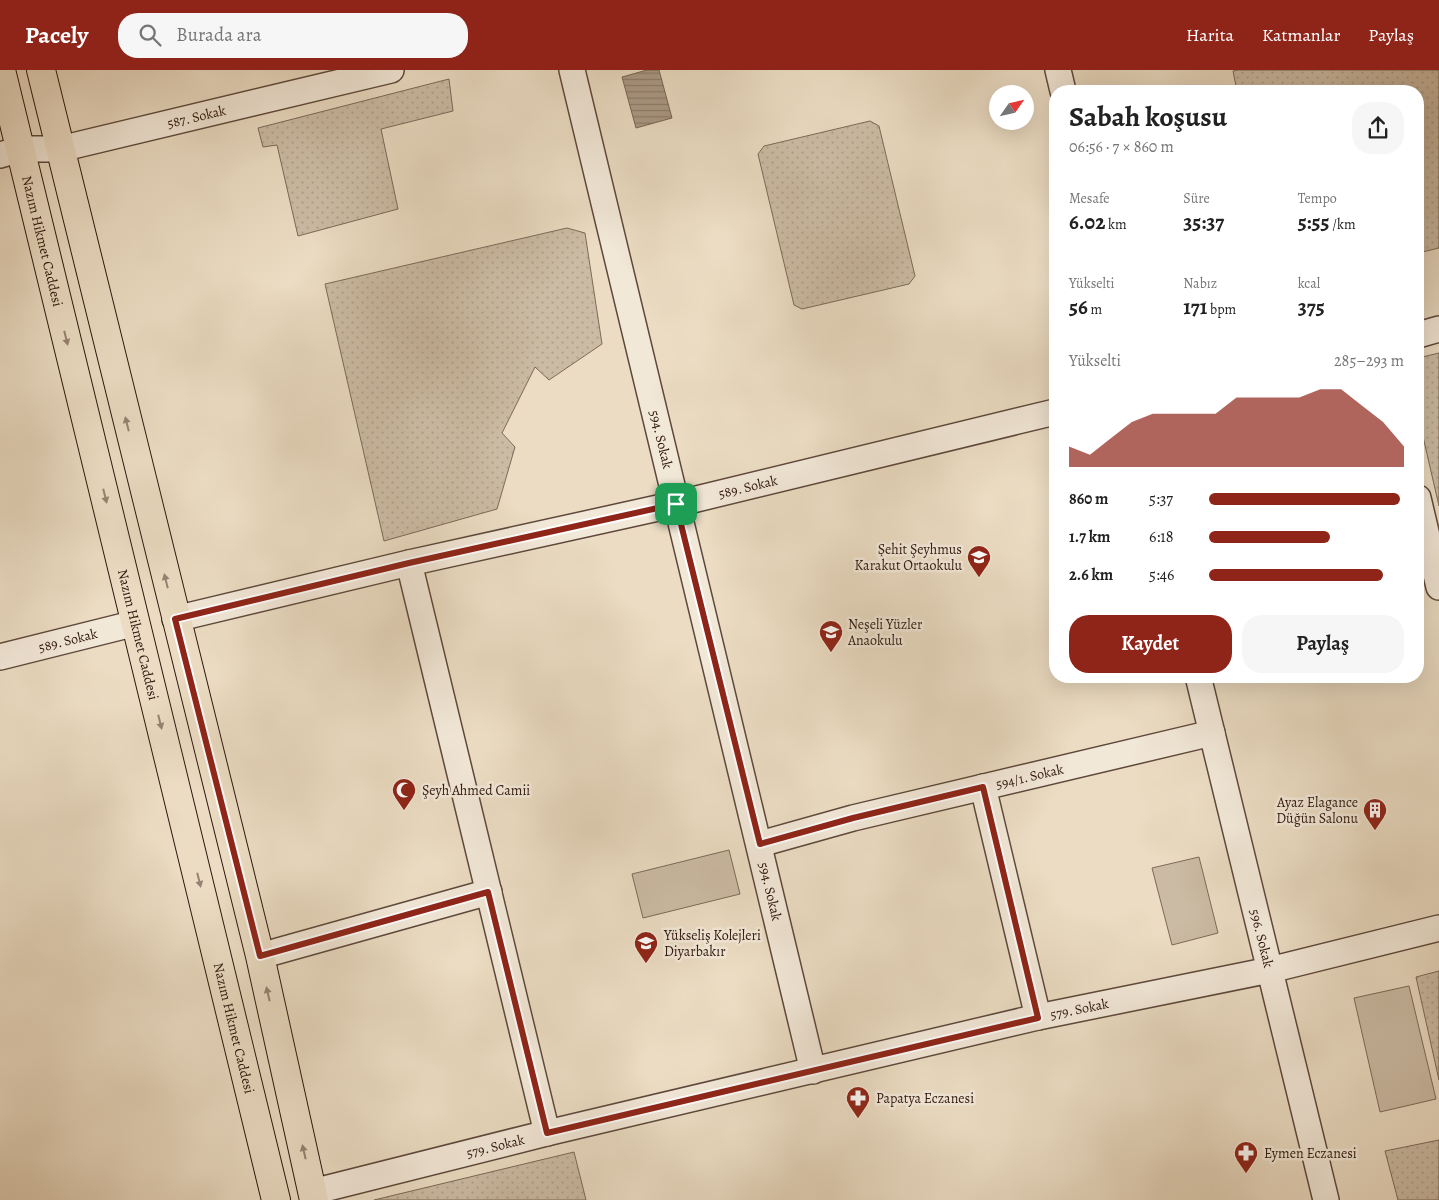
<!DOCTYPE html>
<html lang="tr">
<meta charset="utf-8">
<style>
body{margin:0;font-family:Alegreya,serif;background:#f6f6f6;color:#222;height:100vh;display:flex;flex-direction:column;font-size:19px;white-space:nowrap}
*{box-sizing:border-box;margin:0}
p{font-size:16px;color:#767676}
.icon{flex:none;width:28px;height:28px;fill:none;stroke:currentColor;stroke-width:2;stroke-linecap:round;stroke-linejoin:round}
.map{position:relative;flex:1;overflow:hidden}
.drawer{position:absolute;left:1049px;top:15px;width:375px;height:598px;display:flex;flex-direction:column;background:#fff;border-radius:20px;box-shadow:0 5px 20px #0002}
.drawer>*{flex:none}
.needle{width:32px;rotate:56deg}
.buttons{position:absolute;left:989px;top:15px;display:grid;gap:10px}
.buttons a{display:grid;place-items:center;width:45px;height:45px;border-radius:50%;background:#fff;box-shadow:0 5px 20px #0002;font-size:25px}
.pin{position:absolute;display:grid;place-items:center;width:42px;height:42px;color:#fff;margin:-21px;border-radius:10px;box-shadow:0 2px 8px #0006}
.round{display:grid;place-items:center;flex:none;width:52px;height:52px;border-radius:20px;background:#f6f6f6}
.headline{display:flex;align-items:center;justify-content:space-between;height:85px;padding:0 20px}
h1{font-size:28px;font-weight:600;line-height:38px}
.figures{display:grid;grid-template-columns:repeat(3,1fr);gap:8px;height:85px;padding:5px 20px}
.figures div{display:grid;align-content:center}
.figures b{font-size:21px;font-weight:600}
.figures small{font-size:14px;font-weight:400}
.figures p{font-size:14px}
.chart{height:140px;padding:10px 20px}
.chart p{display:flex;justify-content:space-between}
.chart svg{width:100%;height:90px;margin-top:5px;fill:#8f2418;opacity:.7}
.button{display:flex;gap:10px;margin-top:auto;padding:10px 20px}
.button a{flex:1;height:58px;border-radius:20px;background:#8f2418;color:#fff;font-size:20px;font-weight:600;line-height:58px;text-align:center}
.button a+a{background:#f6f6f6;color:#222}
ul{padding:0 20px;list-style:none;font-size:16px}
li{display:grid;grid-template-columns:80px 60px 1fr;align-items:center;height:38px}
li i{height:12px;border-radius:6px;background:#8f2418}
header{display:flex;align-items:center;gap:30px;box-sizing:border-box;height:70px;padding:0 25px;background:#8f2418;color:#fff}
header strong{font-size:24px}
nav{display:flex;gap:28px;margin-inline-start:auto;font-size:18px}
.search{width:350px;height:45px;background:#f6f6f6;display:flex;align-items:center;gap:12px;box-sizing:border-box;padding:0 18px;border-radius:20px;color:#767676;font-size:19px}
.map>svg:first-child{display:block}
.green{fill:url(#green-dots);stroke:#7d6959}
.pitch{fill:#cbbba4;stroke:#7d6959}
.water{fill:url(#water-rules);stroke:#796555}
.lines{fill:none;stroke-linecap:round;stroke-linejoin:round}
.minor-casing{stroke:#5e483b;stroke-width:28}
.major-casing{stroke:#2f170e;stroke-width:30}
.minor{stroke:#f2e8d8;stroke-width:25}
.major{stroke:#ebdcc3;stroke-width:28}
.oneway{fill:#968372}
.route-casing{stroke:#fff;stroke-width:10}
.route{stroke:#8f2418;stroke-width:6}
.labels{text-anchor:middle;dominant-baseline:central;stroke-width:5;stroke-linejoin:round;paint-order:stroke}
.street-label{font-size:14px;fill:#2f170e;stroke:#f2e8d8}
.poi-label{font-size:14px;fill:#2f170e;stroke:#f2e8d8;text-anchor:start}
</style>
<header>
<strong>Pacely</strong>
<div class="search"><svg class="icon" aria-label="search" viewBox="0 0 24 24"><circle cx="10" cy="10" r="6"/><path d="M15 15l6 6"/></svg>Burada ara</div>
<nav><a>Harita</a><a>Katmanlar</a><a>Paylaş</a></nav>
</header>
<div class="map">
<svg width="1439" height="1130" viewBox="0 0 1439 1130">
<defs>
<pattern id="green-dots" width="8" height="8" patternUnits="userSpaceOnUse" patternTransform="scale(1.25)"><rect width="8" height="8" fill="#cbbba4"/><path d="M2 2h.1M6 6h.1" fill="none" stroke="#afa08c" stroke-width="1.8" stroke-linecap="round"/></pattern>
<pattern id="water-rules" width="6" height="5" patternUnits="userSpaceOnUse" patternTransform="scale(1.25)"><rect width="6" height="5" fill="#ab9985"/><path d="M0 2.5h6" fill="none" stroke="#8c7c6b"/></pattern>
</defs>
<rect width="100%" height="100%" fill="#ebdcc3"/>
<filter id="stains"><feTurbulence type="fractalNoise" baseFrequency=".004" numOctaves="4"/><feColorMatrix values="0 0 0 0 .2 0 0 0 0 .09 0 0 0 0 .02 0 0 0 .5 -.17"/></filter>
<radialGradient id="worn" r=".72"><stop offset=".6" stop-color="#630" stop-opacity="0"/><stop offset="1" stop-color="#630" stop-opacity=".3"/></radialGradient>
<g class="green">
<polygon points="1238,0 1439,0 1439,178 1418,183 1418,21 1237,21 1233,1"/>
<polygon points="449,9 453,41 381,59 398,139 298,166 277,75 263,77 258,58"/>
<polygon points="870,51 879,56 915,206 909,214 802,239 794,235 758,84 764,76"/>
<polygon points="567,158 585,163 602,274 549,310 535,297 502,363 515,377 497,439 384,471 325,214"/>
<polygon points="1439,283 1439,436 1418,345 1418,288"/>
<polygon points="1439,901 1439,1010 1416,907"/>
<polygon points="1439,1070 1439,1130 1398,1130 1385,1081"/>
<polygon points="574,1082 586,1130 374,1130"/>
</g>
<g class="pitch">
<polygon points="729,780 740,824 643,848 632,804"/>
<polygon points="1199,787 1218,863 1172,875 1152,798"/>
<polygon points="1409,916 1436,1029 1380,1042 1354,928"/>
</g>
<polygon class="water" points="647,0 659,0 672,48 636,58 622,7"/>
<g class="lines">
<g class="minor-casing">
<g id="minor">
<path id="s1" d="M572 0C652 334 735 667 813 1001"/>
<polyline points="1058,0 1063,21"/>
<path id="s2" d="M0 85 21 79H60L391 0"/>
<polyline points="1418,265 1439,259"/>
<polyline points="1418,428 1439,517"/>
<polyline points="409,493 547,1063"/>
<path id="s3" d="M175 549 409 493 676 434 1055 342"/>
<path id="s4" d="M0 587 136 553"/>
<path id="s5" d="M1198 606 1326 1130"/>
<polyline points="983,717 1038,947"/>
<path id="s6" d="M760 774 853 748 1212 663"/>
<polyline points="260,886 489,822"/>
<path id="s7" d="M312 1122 547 1063 1038 947 1270 900 1439 858"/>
</g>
</g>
<g class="major-casing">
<g id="major">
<path id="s8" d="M1 0 276 1130"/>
<polyline points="41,0 260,886 314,1130"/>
</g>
</g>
<use href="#minor" class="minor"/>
<use href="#major" class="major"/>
</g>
<defs><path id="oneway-solid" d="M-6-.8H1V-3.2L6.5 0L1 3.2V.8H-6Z" transform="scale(1.25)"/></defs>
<g class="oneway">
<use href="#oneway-solid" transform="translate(66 268) rotate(76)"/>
<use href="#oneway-solid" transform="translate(127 354) rotate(-104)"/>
<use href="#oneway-solid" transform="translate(105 426) rotate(76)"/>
<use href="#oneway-solid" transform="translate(166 511) rotate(-104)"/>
<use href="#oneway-solid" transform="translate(160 652) rotate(76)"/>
<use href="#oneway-solid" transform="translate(199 810) rotate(76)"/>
<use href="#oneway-solid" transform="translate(268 924) rotate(-103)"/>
<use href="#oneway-solid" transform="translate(304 1082) rotate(-103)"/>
</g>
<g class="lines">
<g class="route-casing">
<polygon id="route" points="676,434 760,774 853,748 983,717 1038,948 547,1063 488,822 260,886 175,549 409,493"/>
</g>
<use href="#route" class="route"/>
</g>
<defs>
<g id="school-pin" transform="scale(1.25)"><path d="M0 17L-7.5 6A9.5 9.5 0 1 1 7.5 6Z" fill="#8f2418" stroke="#f2e8d8"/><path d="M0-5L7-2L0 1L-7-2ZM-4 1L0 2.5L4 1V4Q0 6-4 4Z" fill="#fff"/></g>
<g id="mosque-pin" transform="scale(1.25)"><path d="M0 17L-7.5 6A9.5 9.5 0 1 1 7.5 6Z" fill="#8f2418" stroke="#f2e8d8"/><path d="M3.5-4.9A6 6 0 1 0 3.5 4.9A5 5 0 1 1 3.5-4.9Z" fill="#fff"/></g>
<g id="building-pin" transform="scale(1.25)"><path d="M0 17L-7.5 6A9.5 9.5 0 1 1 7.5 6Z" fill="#8f2418" stroke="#f2e8d8"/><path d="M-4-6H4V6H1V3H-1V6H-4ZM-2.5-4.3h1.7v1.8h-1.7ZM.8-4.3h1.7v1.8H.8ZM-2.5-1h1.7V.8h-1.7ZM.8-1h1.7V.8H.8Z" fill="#fff"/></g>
<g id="pharmacy-pin" transform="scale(1.25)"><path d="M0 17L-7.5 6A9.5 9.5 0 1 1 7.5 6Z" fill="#8f2418" stroke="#f2e8d8"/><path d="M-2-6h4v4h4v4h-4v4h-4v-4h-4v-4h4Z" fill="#fff"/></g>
</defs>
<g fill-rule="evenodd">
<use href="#school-pin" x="979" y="487"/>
<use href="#school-pin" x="831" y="562"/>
<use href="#mosque-pin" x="404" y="720"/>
<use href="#building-pin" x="1375" y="740"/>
<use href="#school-pin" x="646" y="873"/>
<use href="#pharmacy-pin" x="858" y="1028"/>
<use href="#pharmacy-pin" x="1246" y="1083"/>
</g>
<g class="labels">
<g class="street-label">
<text stroke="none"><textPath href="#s2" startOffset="201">587. Sokak</textPath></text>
<text stroke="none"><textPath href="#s8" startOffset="176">Nazım Hikmet Caddesi</textPath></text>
<text stroke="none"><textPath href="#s1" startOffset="380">594. Sokak</textPath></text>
<text stroke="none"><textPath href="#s3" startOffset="588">589. Sokak</textPath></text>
<text stroke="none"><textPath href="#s8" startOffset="581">Nazım Hikmet Caddesi</textPath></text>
<text stroke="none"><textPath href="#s4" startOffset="70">589. Sokak</textPath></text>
<text stroke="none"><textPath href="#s6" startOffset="278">594/1. Sokak</textPath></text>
<text stroke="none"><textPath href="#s1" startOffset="845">594. Sokak</textPath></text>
<text stroke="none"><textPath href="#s5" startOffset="270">596. Sokak</textPath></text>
<text stroke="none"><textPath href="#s7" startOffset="789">579. Sokak</textPath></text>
<text stroke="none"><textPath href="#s8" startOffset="986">Nazım Hikmet Caddesi</textPath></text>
<text stroke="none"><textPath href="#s7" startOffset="189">579. Sokak</textPath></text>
</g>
<g class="poi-label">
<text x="962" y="479" text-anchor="end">Şehit Şeyhmus<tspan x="962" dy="16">Karakut Ortaokulu</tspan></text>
<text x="848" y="554">Neşeli Yüzler<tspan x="848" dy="16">Anaokulu</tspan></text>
<text x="422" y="720">Şeyh Ahmed Camii</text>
<text x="1358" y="732" text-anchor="end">Ayaz Elagance<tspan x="1358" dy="16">Düğün Salonu</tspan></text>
<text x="664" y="865">Yükseliş Kolejleri<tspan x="664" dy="16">Diyarbakır</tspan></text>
<text x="876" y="1028">Papatya Eczanesi</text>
<text x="1264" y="1083">Eymen Eczanesi</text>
</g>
</g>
<rect width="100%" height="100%" filter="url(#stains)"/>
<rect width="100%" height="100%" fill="url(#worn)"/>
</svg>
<div class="buttons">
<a><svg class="needle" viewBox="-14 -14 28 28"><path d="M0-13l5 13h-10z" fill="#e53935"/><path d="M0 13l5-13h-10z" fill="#767676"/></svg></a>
</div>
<div class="pin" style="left:676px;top:434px;background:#1e9e55"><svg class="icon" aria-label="arrive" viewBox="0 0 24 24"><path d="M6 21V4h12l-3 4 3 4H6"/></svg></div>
<section class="drawer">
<div class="headline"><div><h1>Sabah koşusu</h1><p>06:56 · 7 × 860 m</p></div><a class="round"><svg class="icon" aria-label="share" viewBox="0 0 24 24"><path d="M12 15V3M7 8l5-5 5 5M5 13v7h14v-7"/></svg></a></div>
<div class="figures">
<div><p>Mesafe</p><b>6.02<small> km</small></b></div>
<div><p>Süre</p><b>35:37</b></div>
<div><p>Tempo</p><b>5:55<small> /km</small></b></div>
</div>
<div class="figures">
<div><p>Yükselti</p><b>56<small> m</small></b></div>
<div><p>Nabız</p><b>171<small> bpm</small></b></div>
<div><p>kcal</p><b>375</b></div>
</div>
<div class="chart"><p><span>Yükselti</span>285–293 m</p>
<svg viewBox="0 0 160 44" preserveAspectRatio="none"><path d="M0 44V34L10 38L20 30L30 22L40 18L50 18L60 18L70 18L80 10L90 10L100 10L110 10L120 6L130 6L140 14L150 22L160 34V44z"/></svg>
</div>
<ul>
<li><b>860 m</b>5:37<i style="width:98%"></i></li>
<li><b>1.7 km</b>6:18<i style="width:62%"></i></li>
<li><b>2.6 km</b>5:46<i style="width:89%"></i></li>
</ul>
<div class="button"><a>Kaydet</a><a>Paylaş</a></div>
</section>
</div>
